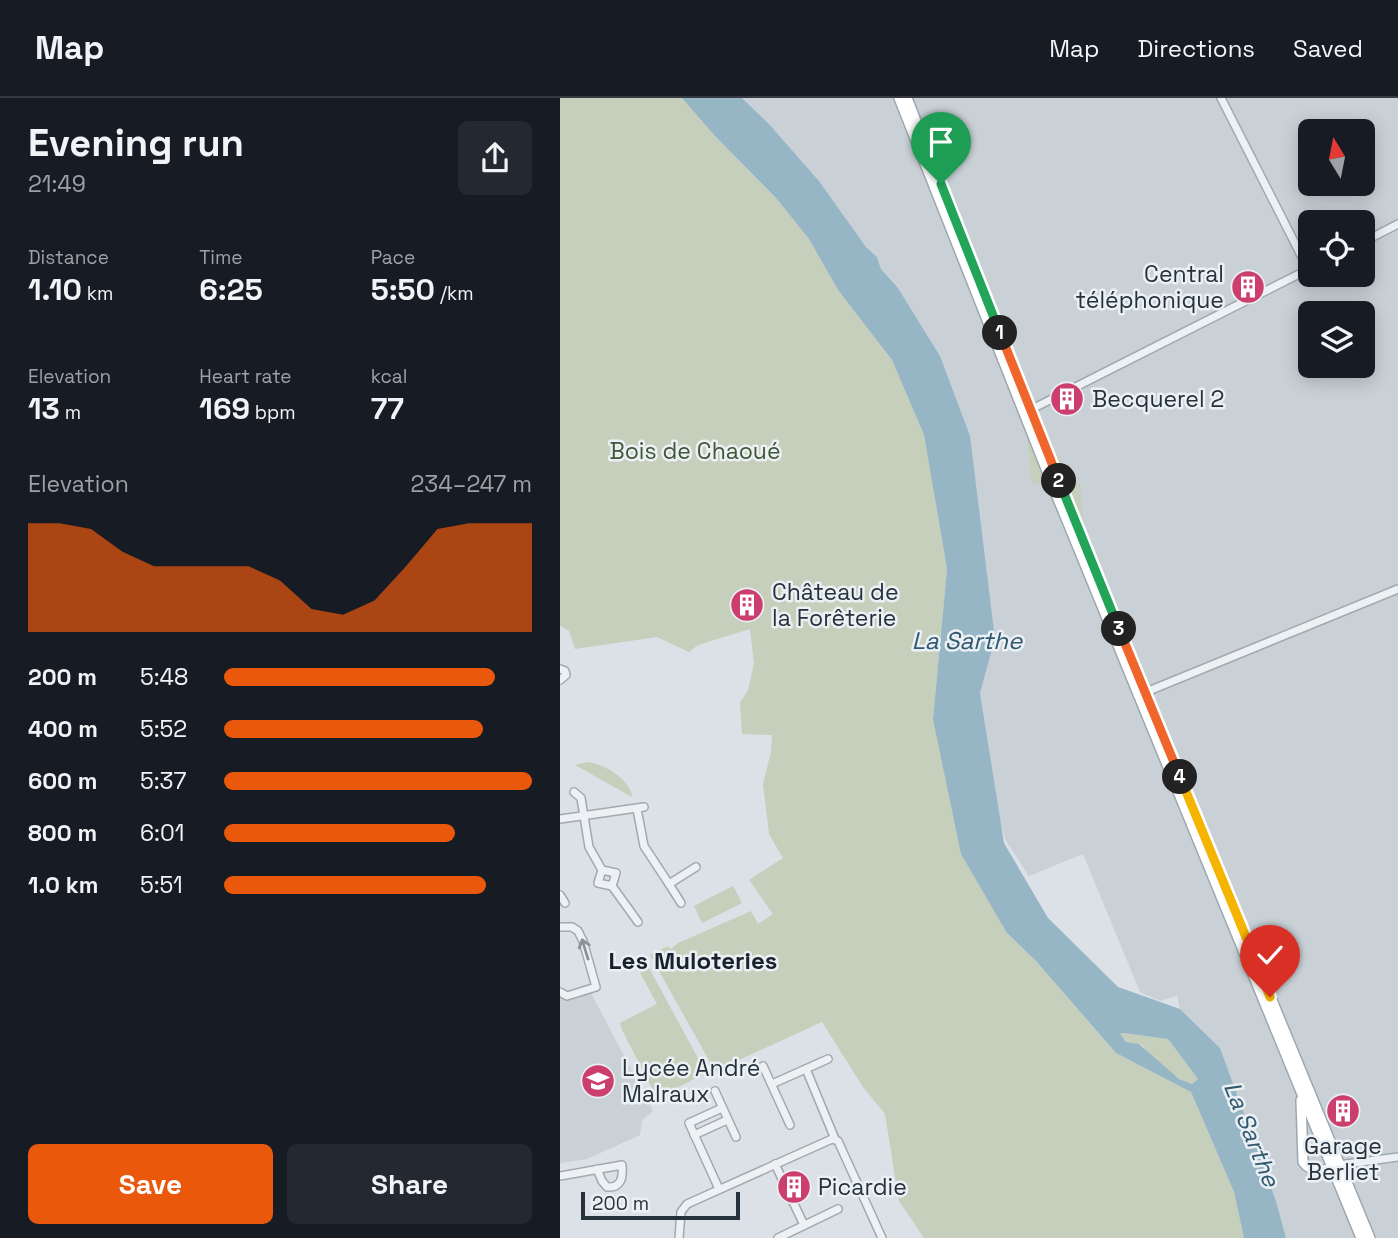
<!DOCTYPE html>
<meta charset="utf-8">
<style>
body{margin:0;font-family:"Space Grotesk",sans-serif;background:#242831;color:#f1f3f6;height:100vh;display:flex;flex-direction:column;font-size:26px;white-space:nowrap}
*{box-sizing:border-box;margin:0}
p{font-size:23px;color:#9ea1a6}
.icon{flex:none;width:38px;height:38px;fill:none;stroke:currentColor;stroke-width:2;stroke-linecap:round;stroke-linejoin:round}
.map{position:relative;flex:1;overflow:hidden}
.details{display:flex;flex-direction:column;background:#171b24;width:560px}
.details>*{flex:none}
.needle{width:46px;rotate:350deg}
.controls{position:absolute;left:738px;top:21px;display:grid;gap:14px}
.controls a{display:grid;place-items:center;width:77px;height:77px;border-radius:10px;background:#171b24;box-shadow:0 4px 18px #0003;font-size:35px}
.scale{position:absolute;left:21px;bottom:18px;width:159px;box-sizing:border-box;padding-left:7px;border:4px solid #25313b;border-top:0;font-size:19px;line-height:24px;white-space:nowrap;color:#25313b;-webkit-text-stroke:5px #eaf0f4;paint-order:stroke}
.pin{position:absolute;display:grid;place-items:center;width:60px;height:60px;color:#fff;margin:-72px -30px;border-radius:50% 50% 50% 0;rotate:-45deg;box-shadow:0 0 7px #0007}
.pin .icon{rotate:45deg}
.km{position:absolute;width:35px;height:35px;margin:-18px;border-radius:50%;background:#222;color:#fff;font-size:19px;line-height:35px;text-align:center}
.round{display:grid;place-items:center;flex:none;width:74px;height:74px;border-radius:10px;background:#242831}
.overview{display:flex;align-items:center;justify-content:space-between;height:119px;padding:0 28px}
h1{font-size:38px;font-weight:600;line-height:52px}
.metrics{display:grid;grid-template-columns:repeat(3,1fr);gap:10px;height:119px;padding:7px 28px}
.metrics div{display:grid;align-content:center}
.metrics b{font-size:30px;font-weight:600}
.metrics small{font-size:19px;font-weight:400}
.metrics p{font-size:19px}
.chart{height:196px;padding:14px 28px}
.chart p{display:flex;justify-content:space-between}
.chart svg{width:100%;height:126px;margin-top:7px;fill:#ea580c;opacity:.7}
.cta{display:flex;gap:14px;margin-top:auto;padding:14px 28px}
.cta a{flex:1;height:80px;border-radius:10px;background:#ea580c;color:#fff;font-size:28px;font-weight:600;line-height:80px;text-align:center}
.cta a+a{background:#242831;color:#f1f3f6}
ul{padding:0 28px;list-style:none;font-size:23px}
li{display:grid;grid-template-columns:112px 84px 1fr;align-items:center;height:52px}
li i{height:18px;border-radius:9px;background:#ea580c}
header{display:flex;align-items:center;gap:42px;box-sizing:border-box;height:98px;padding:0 35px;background:#171b24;border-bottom:2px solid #363941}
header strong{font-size:33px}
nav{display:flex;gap:38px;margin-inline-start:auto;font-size:24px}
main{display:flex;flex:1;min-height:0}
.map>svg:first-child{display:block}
.built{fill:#c9d1d7;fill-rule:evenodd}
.green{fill:#c5cfbc}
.water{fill:#96b6c6;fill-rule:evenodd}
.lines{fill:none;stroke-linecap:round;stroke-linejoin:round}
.minor-casing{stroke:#a1a9af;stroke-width:10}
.major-casing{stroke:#9ba8b1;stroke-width:12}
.minor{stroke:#eef1f4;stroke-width:7}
.major{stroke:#fff;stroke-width:9}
.oneway{stroke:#8a9198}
.split-1-casing{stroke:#fff;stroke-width:14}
.split-2-casing{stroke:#fff;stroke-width:14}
.split-3-casing{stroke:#fff;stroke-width:14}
.split-4-casing{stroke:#fff;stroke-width:14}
.split-5-casing{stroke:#fff;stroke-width:14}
.split-6-casing{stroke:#fff;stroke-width:14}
.split-1{stroke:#22a559;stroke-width:9}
.split-2{stroke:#f0652b;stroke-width:9}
.split-3{stroke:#22a559;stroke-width:9}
.split-4{stroke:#f0652b;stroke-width:9}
.split-5{stroke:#f5b400;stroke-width:9}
.split-6{stroke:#f5b400;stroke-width:9}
.labels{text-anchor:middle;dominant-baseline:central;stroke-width:5;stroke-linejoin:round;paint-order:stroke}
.poi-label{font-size:23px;fill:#25313b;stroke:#eaf0f4;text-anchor:start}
.park-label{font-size:23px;fill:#405733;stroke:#eaf0f4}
.water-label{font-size:24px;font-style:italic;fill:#30586f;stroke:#eaf0f4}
.neighbourhood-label{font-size:24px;font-weight:bold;fill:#18222c;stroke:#eaf0f4}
</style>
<header>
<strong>Map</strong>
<nav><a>Map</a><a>Directions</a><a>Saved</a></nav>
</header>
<main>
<section class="details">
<div class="overview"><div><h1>Evening run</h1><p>21:49</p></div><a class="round"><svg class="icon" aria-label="share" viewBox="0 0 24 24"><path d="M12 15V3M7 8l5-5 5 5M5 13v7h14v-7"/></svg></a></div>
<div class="metrics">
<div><p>Distance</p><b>1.10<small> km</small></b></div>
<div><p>Time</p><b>6:25</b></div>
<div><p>Pace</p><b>5:50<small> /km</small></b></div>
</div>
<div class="metrics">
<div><p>Elevation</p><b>13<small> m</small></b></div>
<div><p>Heart rate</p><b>169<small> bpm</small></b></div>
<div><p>kcal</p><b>77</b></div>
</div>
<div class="chart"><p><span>Elevation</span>234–247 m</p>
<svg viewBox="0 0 160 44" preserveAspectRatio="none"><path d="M0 44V6L10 6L20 8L30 16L40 21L50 21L60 21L70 21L80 26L90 36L100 38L110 33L120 21L130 8L140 6L150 6L160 6V44z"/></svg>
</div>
<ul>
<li><b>200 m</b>5:48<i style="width:88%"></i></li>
<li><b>400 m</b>5:52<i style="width:84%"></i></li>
<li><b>600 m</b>5:37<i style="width:100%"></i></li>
<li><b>800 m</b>6:01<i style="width:75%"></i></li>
<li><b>1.0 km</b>5:51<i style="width:85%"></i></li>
</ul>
<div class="cta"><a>Save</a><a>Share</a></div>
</section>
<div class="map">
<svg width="838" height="1140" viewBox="0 0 838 1140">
<rect width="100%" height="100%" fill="#dbe1e6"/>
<g class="built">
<path d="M182 0H838V1140H726L716 1103 660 950 620 911 617 898 600 903 580 894 523 756 469 778 446 743 440 724 420 595 435 541 380 258 338 190 321 171 317 159 306 149 259 83 209 26ZM751 33H803V86H751ZM751 124H803V177H751ZM751 215H803V268H751Z"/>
<polygon points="31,895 93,1013 82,1022 80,1037 27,1061 0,1065 0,899 11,902"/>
</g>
<g class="green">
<polygon points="0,0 122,0 154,37 216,100 249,141 278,192 332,262 364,337 387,471 373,621 447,835 476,863 556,955 631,994 674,1094 684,1140 364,1140 339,1103 325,1016 303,989 262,924 155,973 90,857 108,848 111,851 118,845 191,813 198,826 213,816 189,782 223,760 209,736 203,686 211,654 212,637 182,636 180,605 188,592 194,565 190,531 138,547 129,554 97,539 15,551 9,533 0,528"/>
<path d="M468 326 506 419C493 408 486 403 492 386H474L471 381 467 339Z"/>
<polygon points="483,344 495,354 502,364 499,382 510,381 520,386 526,449"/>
<path d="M28 664C44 666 71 682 72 699L15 667Z"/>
<polygon points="173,788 182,805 142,825 134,808"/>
<polygon points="89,870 146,975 97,1000 62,932 60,925 97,906 80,875"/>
<path d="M563 935 608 941 638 981 632 986C614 981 593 962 582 947L566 944 560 936Z"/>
</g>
<path class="water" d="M122 0H182L209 26 259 83 306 149 317 159 321 171 338 190 380 258 410 338 435 541 420 595 444 745 488 820 558 889 620 911 660 950 716 1103 726 1140H684L674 1094 631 994 556 955 476 863 447 835 401 756 373 621 387 471 364 337 332 262 278 192 249 141 216 100 154 37ZM563 935 608 941 638 981 632 986 619 981 579 946 566 944 560 936Z"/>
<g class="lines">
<g class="minor-casing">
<g id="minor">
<polyline points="661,0 748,171"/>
<polyline points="803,144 838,126"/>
<polyline points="476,309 751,170"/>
<polyline points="0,571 5,573 6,577 0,582"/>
<polyline points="591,592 838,491"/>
<polyline points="14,694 21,700 29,749 42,772 56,775 52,788 38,785 42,772"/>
<polyline points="77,711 84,748 109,786 136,769"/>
<polyline points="0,721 84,709"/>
<polyline points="109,786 121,805"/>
<polyline points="52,788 78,824"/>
<polyline points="0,797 5,805"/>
<polyline points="0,829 12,829 18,833 23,843 36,889 7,898 0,894"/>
<polyline points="203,968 230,1027"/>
<polyline points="246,971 275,1041"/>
<polyline points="212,986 268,961"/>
<polyline points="155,993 176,1039"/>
<polyline points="134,1037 167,1022"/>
<polyline points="215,1066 244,1127"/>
<polyline points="779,1067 838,1059"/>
<path d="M0 1078 62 1067C63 1079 62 1090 47 1089L42 1083 37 1071"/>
<polyline points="159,1091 129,1025 162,1010"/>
<polyline points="119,1140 121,1114 127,1106 272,1041 278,1043 322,1140"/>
<polyline points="218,1140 278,1111"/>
</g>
</g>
<g class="major-casing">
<g id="major">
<polyline points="339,0 496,396 801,1140"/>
<polyline points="347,0 498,383 810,1140"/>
<path d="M741 1002 743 1064C752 1076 765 1073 777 1068"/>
</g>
</g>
<use href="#minor" class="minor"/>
<use href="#major" class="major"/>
</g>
<defs><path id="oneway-shaft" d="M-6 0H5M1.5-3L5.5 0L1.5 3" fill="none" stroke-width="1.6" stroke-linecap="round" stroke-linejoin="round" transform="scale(1.75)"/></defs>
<use class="oneway" href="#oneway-shaft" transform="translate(25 851) rotate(-107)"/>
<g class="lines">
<g class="split-1-casing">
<polyline id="split-1" points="381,86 440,235"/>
</g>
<g class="split-2-casing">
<polyline id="split-2" points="440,235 499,383"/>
</g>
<g class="split-3-casing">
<polyline id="split-3" points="499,383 559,531"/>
</g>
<g class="split-4-casing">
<polyline id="split-4" points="559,531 620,679"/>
</g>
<g class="split-5-casing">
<polyline id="split-5" points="620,679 681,827"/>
</g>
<g class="split-6-casing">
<polyline id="split-6" points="681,827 710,899"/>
</g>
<use href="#split-1" class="split-1"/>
<use href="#split-2" class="split-2"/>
<use href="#split-3" class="split-3"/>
<use href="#split-4" class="split-4"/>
<use href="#split-5" class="split-5"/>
<use href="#split-6" class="split-6"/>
</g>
<defs>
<g id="building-disc" transform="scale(1.75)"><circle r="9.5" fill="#cc3e6e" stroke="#eaf0f4"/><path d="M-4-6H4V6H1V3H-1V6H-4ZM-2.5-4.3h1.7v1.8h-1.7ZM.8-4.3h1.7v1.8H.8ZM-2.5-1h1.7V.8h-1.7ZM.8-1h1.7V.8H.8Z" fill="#fff"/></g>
<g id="school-disc" transform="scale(1.75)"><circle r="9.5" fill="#cc3e6e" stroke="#eaf0f4"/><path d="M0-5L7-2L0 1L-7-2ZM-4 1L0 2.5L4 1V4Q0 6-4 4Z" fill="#fff"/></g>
</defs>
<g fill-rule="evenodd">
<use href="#building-disc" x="688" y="189"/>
<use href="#building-disc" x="507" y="301"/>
<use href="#building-disc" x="187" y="507"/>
<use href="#school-disc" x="38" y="983"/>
<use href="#building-disc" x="783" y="1013"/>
<use href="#building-disc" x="234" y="1089"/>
</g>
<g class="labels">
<g class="poi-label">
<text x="664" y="176" text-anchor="end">Central<tspan x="664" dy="26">téléphonique</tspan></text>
<text x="532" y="301">Becquerel 2</text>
<text x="212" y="494">Château de<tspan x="212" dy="26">la Forêterie</tspan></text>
<text x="62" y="970">Lycée André<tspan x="62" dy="26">Malraux</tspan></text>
<text x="783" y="1048" text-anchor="middle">Garage<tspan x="783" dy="26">Berliet</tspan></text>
<text x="258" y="1089">Picardie</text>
</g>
<g class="park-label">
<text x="135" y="353">Bois de Chaoué</text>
</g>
<g class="water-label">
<text x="407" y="542">La Sarthe</text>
<text transform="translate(692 1036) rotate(68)">La Sarthe</text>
</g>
<g class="neighbourhood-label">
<text x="133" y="862">Les Muloteries</text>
</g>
</g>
</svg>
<div class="controls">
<a><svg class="needle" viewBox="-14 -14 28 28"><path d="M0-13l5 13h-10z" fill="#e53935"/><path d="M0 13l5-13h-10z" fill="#9ea1a6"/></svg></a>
<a><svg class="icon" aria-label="locate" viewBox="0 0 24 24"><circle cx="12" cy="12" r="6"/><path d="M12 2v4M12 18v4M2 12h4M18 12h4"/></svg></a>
<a><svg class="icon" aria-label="layers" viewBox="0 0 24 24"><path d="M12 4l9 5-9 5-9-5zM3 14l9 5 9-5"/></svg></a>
</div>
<div class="scale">200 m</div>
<div class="pin" style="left:381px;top:86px;background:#1e9e55"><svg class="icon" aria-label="arrive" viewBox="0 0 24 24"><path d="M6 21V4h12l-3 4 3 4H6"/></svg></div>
<div class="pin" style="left:710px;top:899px;background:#d93025"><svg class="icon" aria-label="check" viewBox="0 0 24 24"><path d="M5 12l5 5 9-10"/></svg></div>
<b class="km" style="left:440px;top:235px">1</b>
<b class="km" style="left:499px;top:383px">2</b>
<b class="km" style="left:559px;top:531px">3</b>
<b class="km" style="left:620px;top:679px">4</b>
</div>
</main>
